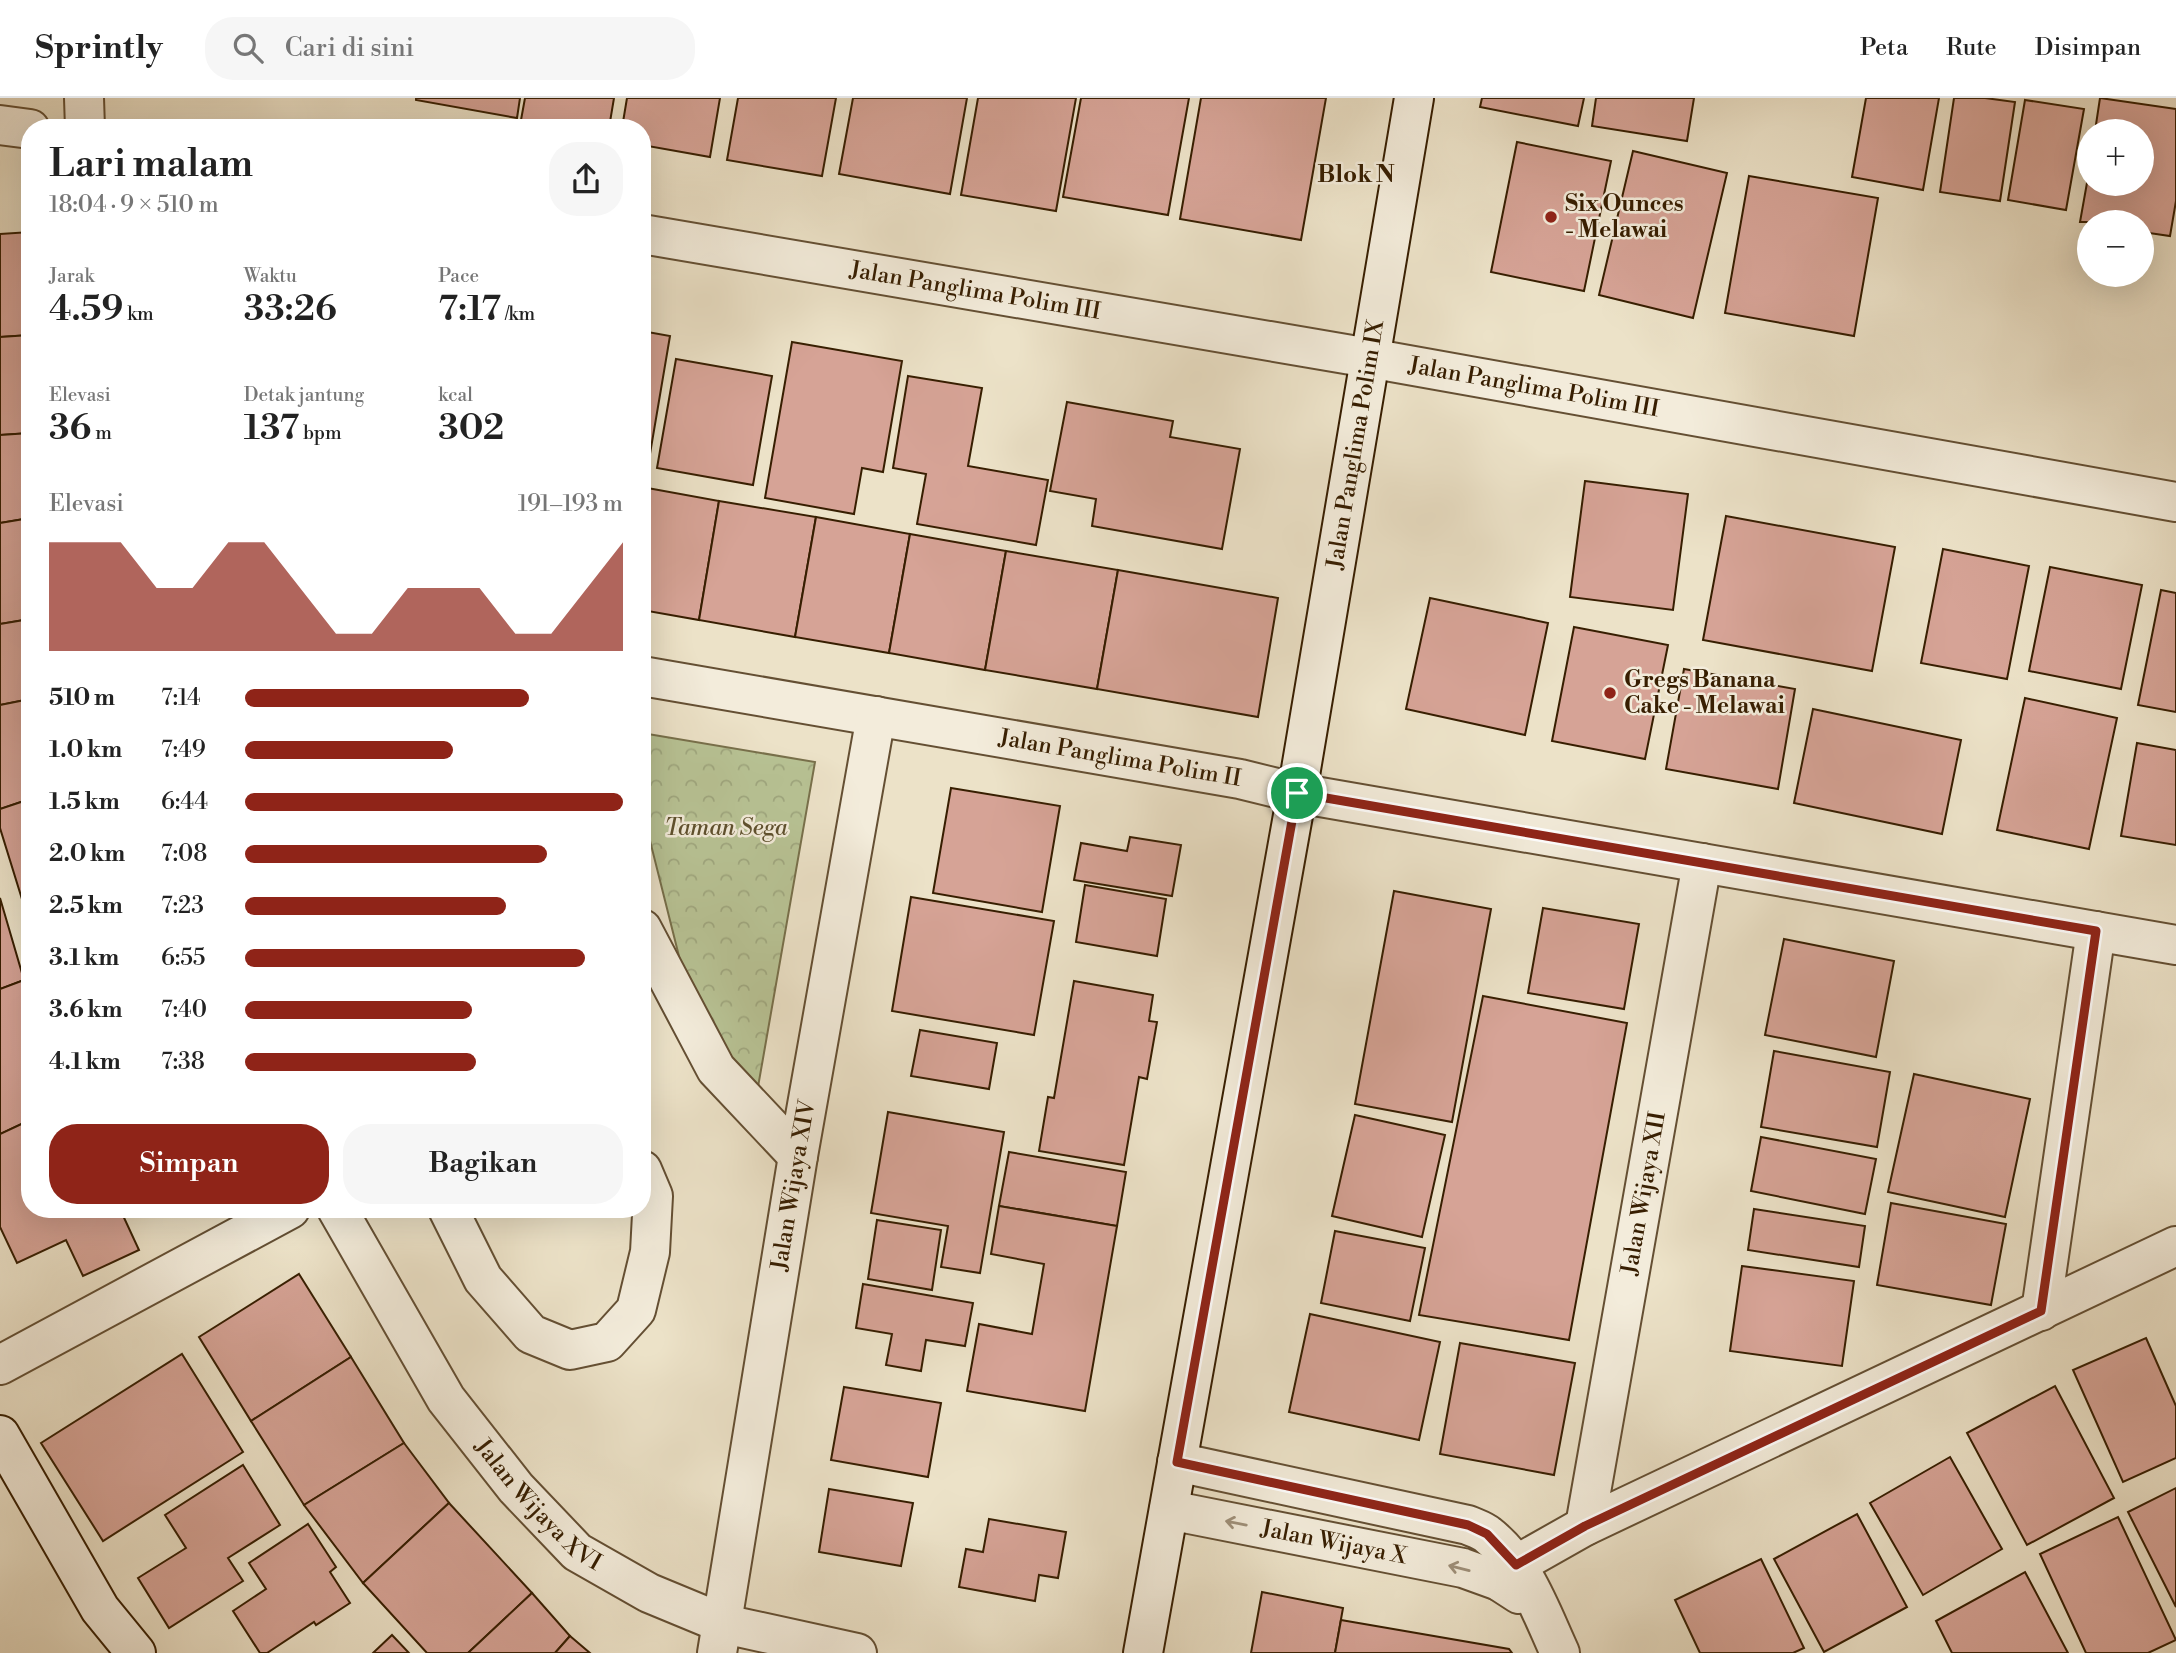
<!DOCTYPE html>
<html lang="id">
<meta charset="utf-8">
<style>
body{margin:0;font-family:"Libre Bodoni",serif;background:#f6f6f6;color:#222;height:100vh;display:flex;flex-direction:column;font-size:26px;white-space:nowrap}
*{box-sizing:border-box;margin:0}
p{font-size:23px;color:#767676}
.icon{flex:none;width:38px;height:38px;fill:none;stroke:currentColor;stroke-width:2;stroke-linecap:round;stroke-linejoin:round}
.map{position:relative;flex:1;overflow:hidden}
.panel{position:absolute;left:21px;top:21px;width:630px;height:1099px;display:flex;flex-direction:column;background:#fff;border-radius:28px;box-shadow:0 7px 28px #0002}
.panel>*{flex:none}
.controls{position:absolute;left:2077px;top:21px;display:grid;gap:14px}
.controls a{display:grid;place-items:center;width:77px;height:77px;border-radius:50%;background:#fff;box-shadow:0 7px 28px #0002;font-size:35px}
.pin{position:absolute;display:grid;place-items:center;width:60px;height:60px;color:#fff;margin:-30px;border:4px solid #fff;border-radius:50%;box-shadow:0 2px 7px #0007}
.round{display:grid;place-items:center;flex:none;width:74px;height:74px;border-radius:28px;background:#f6f6f6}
.overview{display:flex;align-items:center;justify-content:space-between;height:119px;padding:0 28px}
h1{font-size:38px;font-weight:600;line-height:52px}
.metrics{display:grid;grid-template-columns:repeat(3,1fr);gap:10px;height:119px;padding:7px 28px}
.metrics div{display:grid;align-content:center}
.metrics b{font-size:35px;font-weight:600}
.metrics small{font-size:19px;font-weight:400}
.metrics p{font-size:19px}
.chart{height:196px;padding:14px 28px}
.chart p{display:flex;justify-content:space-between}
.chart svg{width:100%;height:126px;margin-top:7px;fill:#8f2418;opacity:.7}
.cta{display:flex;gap:14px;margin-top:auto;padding:14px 28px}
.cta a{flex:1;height:80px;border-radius:28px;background:#8f2418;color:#fff;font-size:28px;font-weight:600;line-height:80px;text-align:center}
.cta a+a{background:#f6f6f6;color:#222}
ul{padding:0 28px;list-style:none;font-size:23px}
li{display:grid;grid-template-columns:112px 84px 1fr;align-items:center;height:52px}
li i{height:18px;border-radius:9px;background:#8f2418}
header{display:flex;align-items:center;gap:42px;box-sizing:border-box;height:98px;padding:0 35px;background:#fff;border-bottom:2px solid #e0e0e0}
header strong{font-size:33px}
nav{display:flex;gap:38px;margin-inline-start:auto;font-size:24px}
.search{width:490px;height:63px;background:#f6f6f6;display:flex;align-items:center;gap:18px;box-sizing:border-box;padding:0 24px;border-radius:28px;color:#767676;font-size:26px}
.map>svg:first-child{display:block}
.park{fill:url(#park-crowns);stroke:#78704b;stroke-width:2}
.building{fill:#d6a396;stroke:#371e01;stroke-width:2}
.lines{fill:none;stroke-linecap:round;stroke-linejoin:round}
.street-casing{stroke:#644f33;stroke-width:42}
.secondary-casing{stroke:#371e01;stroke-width:42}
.street{stroke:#f3ecdb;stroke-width:38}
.secondary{stroke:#f3ecdb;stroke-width:38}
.oneway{stroke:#9e8f79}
.route-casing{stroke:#fff;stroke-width:14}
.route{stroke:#8f2418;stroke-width:9}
.poi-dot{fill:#8f2418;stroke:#f3ecdb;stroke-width:2.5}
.labels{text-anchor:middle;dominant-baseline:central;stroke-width:5;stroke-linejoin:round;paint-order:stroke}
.poi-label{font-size:23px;font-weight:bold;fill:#371e01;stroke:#f3ecdb;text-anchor:start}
.street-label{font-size:23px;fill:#371e01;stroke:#f3ecdb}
.park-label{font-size:23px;font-style:italic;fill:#5e502d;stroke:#f3ecdb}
.neighbourhood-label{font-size:24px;font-weight:bold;fill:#371e01;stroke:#f3ecdb}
</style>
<header>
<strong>Sprintly</strong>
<div class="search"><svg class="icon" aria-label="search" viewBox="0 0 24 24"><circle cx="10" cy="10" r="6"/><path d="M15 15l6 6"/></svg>Cari di sini</div>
<nav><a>Peta</a><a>Rute</a><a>Disimpan</a></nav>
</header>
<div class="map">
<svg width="2176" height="1555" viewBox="0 0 2176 1555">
<defs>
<pattern id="park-crowns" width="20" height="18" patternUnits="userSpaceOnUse" patternTransform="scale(1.75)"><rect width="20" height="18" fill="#b8c395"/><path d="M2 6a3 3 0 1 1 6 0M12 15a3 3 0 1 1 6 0" fill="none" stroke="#9fa77f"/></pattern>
</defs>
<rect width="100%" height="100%" fill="#ece2c8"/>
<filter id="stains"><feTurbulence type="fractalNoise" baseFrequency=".00286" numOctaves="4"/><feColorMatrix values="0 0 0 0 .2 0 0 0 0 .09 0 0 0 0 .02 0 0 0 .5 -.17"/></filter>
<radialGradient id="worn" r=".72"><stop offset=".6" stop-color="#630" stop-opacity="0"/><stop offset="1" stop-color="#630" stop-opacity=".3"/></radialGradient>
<polygon class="park" points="642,635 815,664 755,1006 689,898 642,711"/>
<g class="building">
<polygon points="416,0 520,0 517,20 416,2"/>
<polygon points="525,0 614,0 609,30 564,30 521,22"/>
<polygon points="627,0 720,0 710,59 642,47 642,30 622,30"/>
<polygon points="738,0 836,0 822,78 727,62"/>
<polygon points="853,0 967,0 950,96 839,76"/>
<polygon points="978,0 1076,0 1056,113 961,97"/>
<polygon points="1081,0 1189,0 1168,117 1063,99"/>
<polygon points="1201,0 1326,0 1301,142 1180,121"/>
<polygon points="1482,0 1584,0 1578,28 1480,9"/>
<polygon points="1596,0 1694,0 1687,43 1592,28"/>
<polygon points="1866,0 1939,0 1923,92 1852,79"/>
<polygon points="1954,0 1985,0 2015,4 2000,103 1940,94"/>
<polygon points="2100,0 2176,11 2176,103 2170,138 2142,134 2142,124 2080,124 2090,68 2090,86 2142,86 2142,33 2095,33"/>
<polygon points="2025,2 2084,11 2066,112 2008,102"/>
<polygon points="1517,44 1611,63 1584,193 1491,174"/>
<polygon points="1633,53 1727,75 1693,220 1599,197"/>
<polygon points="1749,78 1878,100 1854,238 1725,215"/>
<polygon points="30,134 30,237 0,239 0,136"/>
<polygon points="642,233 670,238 650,356 642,355"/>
<polygon points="30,237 30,335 0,337 0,239"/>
<polygon points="792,244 902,263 883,374 862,370 854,416 765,400"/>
<polygon points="676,261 772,278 753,387 657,370"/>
<polygon points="908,278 982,290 968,368 1048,382 1036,447 917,426 926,376 893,370"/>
<polygon points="1067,304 1173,323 1170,339 1240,351 1222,451 1092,428 1096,401 1050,393"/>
<polygon points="30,335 30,420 0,425 0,337"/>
<polygon points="1585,383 1688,396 1673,512 1570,499"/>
<polygon points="642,389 719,403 699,522 642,512"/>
<polygon points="719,403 816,419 795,539 699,522"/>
<polygon points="1726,418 1895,449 1872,573 1703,542"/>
<polygon points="816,419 910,436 889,555 795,539"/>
<polygon points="30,420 30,521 0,526 0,425"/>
<polygon points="910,436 1006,453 985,572 889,555"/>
<polygon points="1943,451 2029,468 2007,581 1921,565"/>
<polygon points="1006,453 1118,472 1097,591 985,572"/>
<polygon points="2050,469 2142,487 2121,591 2029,573"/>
<polygon points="1118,472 1278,500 1258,619 1097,591"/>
<polygon points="2161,492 2176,495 2176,614 2138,607"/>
<polygon points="1430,500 1548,525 1525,637 1406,611"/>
<polygon points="30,521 30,601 0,607 0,526"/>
<polygon points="1574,529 1668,547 1645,661 1552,643"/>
<polygon points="1684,571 1795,591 1778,691 1666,671"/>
<polygon points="2025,600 2117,620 2089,751 1997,732"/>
<polygon points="30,601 30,701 0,711 0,607"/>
<polygon points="1813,611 1961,642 1942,736 1794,705"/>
<polygon points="2137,645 2176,652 2176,747 2121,738"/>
<polygon points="951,690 1060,708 1042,814 933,795"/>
<polygon points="30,701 30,827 0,730 0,711"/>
<polygon points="1130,739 1181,747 1172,798 1074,782 1081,745 1127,753"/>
<polygon points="1085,787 1166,801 1157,858 1076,844"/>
<polygon points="1394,793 1491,811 1452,1024 1355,1006"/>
<polygon points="911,799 1054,823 1034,937 892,913"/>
<polygon points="0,800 24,882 0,891"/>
<polygon points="1543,810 1639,826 1624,911 1528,895"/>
<polygon points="1784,841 1894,863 1876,959 1765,937"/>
<polygon points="24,882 30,897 30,1022 0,1036 0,891"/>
<polygon points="1074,883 1153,897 1149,923 1157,924 1147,981 1139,979 1124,1067 1039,1053 1048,999 1054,1000"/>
<polygon points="1483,898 1627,925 1569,1242 1419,1217"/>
<polygon points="920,932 997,945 989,991 911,978"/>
<polygon points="1774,953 1890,974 1877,1049 1761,1029"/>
<polygon points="1914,976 2030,1001 2005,1119 1888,1094"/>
<polygon points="888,1014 1004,1034 980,1175 941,1169 948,1128 871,1115"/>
<polygon points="1355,1017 1445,1037 1422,1139 1332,1118"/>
<polygon points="30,1022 30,1111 120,1111 139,1152 83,1178 66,1142 17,1165 0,1129 0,1036"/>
<polygon points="1761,1039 1876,1061 1865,1116 1751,1093"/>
<polygon points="1009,1054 1126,1074 1117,1128 999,1108"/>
<polygon points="1891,1105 2006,1126 1991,1207 1877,1187"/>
<polygon points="999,1108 1117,1128 1085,1313 967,1293 979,1226 1032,1236 1044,1166 991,1156"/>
<polygon points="1754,1111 1865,1128 1859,1169 1748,1152"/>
<polygon points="877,1122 941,1132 932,1192 868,1181"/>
<polygon points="1335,1133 1425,1150 1410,1223 1321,1205"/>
<polygon points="1742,1168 1854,1183 1842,1268 1730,1253"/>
<polygon points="299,1176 351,1259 251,1323 199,1239"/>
<polygon points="863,1186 973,1205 965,1248 926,1242 921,1273 886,1267 892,1236 856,1230"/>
<polygon points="1310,1216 1440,1244 1419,1342 1289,1314"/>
<polygon points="2146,1240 2176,1308 2176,1360 2123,1384 2073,1272"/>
<polygon points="1460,1245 1575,1265 1554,1377 1440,1356"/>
<polygon points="182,1256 243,1354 103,1443 41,1345"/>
<polygon points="351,1259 404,1345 304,1407 251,1323"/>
<polygon points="2055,1288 2114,1400 2027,1447 1967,1335"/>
<polygon points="844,1289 941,1305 928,1379 831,1362"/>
<polygon points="404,1345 449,1405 363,1485 304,1407"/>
<polygon points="1950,1359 2002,1451 1923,1497 1870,1405"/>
<polygon points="243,1367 280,1427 228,1460 243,1483 169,1530 138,1480 186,1450 165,1417"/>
<polygon points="2176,1390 2176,1509 2128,1414"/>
<polygon points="829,1391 913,1405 901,1468 819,1454"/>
<polygon points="449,1405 532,1495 468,1555 427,1555 363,1485"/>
<polygon points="1857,1416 1907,1509 1824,1554 1774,1461"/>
<polygon points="2118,1419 2176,1542 2148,1555 2086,1555 2040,1456"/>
<polygon points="989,1421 1066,1434 1058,1480 1039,1477 1035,1503 959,1489 966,1451 983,1454"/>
<polygon points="308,1426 336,1469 330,1474 350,1505 316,1527 314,1524 267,1555 260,1555 233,1513 266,1491 249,1465"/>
<polygon points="1761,1461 1804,1550 1793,1555 1700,1555 1675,1502"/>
<polygon points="2025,1474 2068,1555 1952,1555 1936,1523"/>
<polygon points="1262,1494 1343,1510 1335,1555 1251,1555"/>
<polygon points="532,1495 570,1538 555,1555 468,1555"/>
<polygon points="1341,1522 1509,1551 1512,1555 1335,1555"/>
<polygon points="392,1537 409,1555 373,1555"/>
<polygon points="570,1538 590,1555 555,1555"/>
</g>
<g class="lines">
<g class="street-casing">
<g id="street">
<polyline points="84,0 85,30"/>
<polyline points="0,27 30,31"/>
<path id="s1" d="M642 136 1369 260 2176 404"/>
<path id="s2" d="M642 578 1240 681 1297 695 2176 847"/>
<polyline points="642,831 716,971 798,1058"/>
<path id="s3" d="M337 1111 446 1301 516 1390 577 1454 649 1495 724 1526 857 1555"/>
<polyline points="448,1111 483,1181 531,1236 570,1252 607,1244 636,1212 650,1154 653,1098 642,1072"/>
<polyline points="2041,1213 2096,833"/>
<polyline points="0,1267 290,1111"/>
<path d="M1177 1364 1468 1427C1474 1430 1482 1432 1488 1437 1525 1466 1541 1514 1560 1555"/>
<path id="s4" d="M1169 1412 1463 1470 1499 1483 1519 1496"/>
<path id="s5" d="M1585 1428 1702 765"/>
<polyline points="1499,1483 1516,1467 1585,1428 2176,1148"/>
<path id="s6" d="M717 1555 798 1058 876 618"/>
</g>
</g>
<g class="secondary-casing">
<g id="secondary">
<polyline points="0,1337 100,1511 136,1555"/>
<path id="s7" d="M1143 1555 1297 695 1414 0"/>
</g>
</g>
<use href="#street" class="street"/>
<use href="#secondary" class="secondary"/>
</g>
<defs><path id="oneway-shaft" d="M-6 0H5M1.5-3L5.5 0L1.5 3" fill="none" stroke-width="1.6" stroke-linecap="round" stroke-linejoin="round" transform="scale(1.75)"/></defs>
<g class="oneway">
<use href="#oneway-shaft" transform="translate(1236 1425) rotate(-169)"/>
<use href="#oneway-shaft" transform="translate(1459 1470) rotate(-166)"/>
</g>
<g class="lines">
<g class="route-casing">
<polygon id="route" points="1297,695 2096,833 2041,1213 1585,1428 1516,1467 1487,1436 1468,1427 1177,1364"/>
</g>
<use href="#route" class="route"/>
</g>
<g class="poi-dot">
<circle cx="1551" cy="119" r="7"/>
<circle cx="1610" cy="595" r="7"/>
</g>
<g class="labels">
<g class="poi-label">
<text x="1565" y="106">Six Ounces<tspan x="1565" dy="26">- Melawai</tspan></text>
<text x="1624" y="582">Gregs Banana<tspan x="1624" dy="26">Cake - Melawai</tspan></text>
</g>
<g class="street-label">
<text stroke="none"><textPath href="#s1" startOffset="338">Jalan Panglima Polim III</textPath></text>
<text stroke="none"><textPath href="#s1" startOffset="905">Jalan Panglima Polim III</textPath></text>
<text stroke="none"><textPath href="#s7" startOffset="1227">Jalan Panglima Polim IX</textPath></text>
<text stroke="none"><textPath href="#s2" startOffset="485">Jalan Panglima Polim II</textPath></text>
<text stroke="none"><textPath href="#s6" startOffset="474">Jalan Wijaya XIV</textPath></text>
<text stroke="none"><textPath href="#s5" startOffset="338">Jalan Wijaya XII</textPath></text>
<text stroke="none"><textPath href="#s3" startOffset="360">Jalan Wijaya XVI</textPath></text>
<text stroke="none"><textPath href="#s4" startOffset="168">Jalan Wijaya X</textPath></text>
</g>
<g class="park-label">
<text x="726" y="730">Taman Sega</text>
</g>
<g class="neighbourhood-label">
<text x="1356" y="77">Blok N</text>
</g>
</g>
<rect width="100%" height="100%" filter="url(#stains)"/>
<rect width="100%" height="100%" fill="url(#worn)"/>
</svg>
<div class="controls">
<a>+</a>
<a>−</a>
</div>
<div class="pin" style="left:1297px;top:695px;background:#1e9e55"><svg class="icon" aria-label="arrive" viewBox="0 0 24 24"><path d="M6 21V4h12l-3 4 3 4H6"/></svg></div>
<section class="panel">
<div class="overview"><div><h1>Lari malam</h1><p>18:04 · 9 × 510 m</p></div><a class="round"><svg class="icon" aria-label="share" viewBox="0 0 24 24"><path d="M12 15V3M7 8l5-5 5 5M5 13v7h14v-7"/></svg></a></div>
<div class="metrics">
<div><p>Jarak</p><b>4.59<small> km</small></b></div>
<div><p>Waktu</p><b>33:26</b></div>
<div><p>Pace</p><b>7:17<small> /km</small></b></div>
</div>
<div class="metrics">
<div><p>Elevasi</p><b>36<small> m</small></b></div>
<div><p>Detak jantung</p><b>137<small> bpm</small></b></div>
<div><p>kcal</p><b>302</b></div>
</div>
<div class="chart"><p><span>Elevasi</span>191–193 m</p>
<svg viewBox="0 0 160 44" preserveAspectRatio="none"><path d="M0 44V6L10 6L20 6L30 22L40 22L50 6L60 6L70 22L80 38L90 38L100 22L110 22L120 22L130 38L140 38L150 22L160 6V44z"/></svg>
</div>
<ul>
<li><b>510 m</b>7:14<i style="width:75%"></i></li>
<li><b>1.0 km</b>7:49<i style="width:55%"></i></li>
<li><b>1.5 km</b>6:44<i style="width:100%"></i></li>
<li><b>2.0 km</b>7:08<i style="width:80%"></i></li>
<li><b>2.5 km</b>7:23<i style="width:69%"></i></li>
<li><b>3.1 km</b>6:55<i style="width:90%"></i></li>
<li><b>3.6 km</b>7:40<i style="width:60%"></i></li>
<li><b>4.1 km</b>7:38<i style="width:61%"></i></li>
</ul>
<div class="cta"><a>Simpan</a><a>Bagikan</a></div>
</section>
</div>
